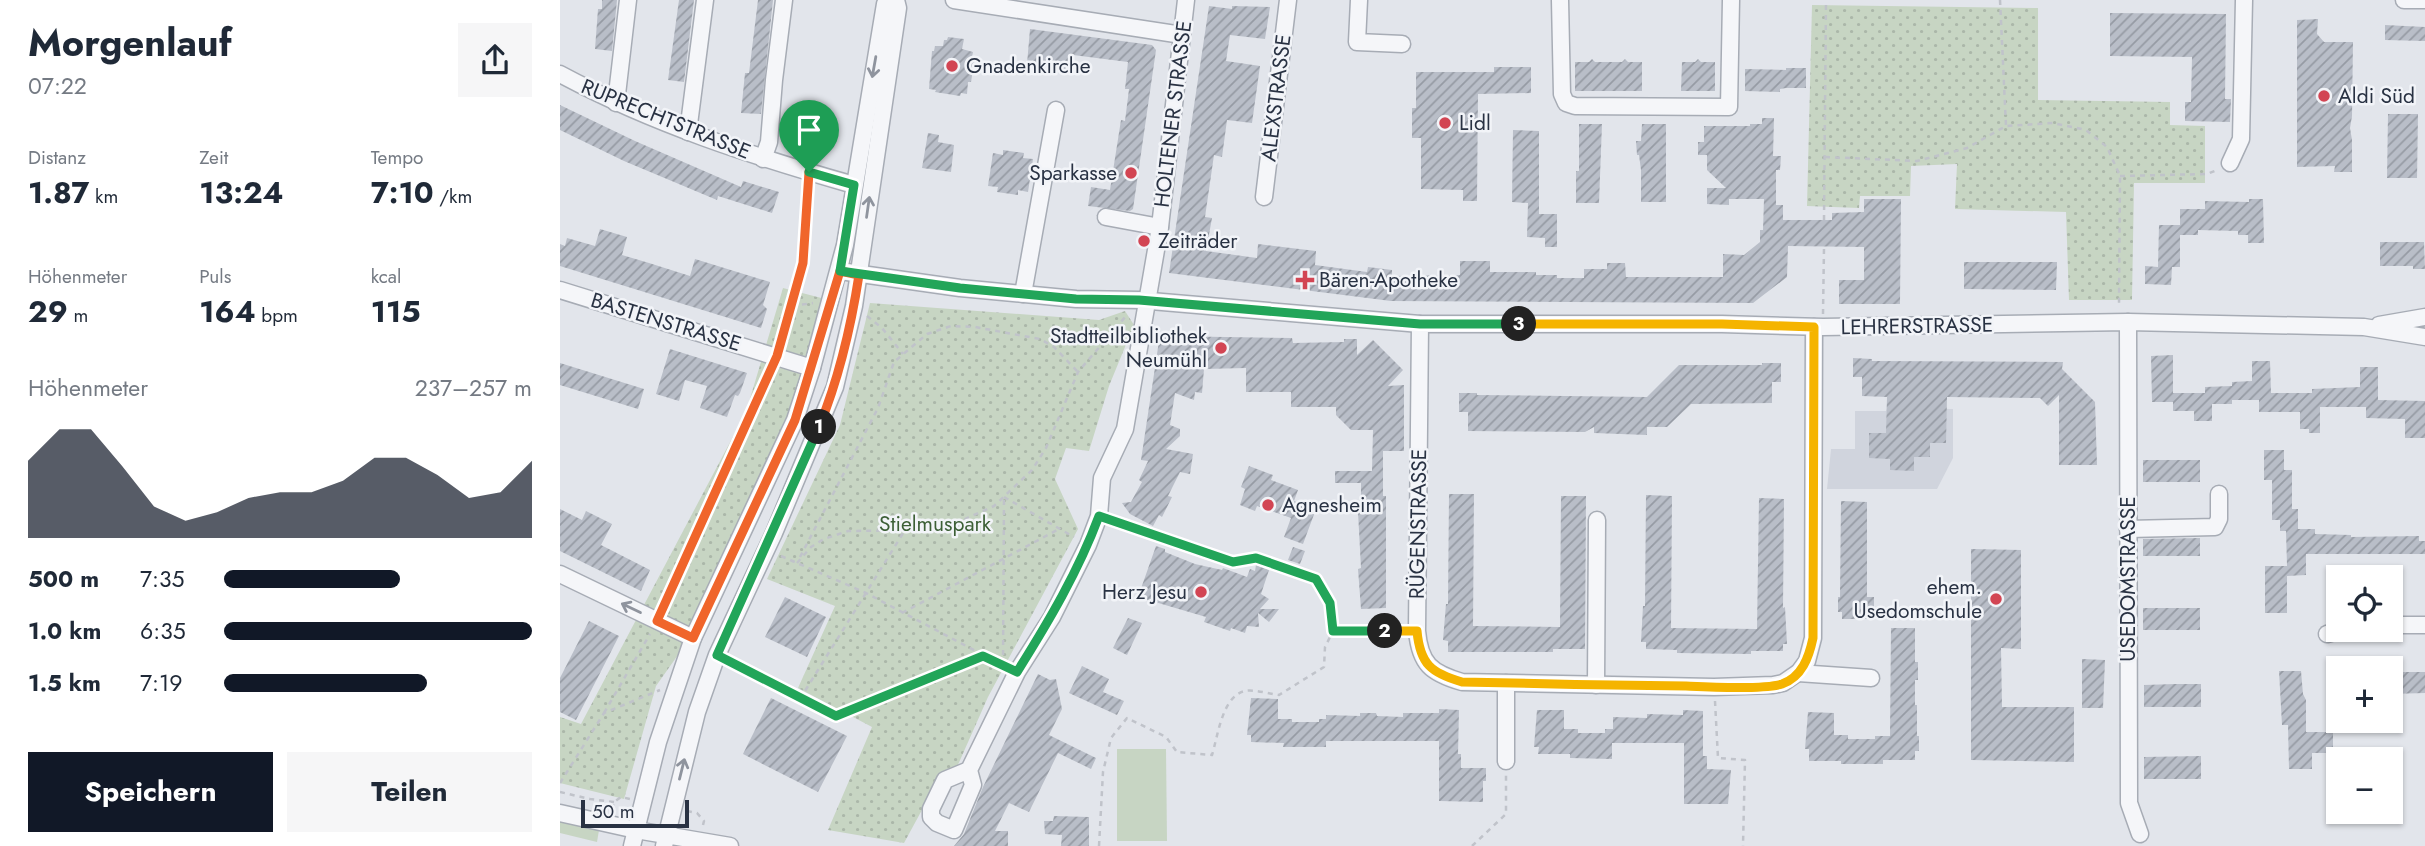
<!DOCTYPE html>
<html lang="de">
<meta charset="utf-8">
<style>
body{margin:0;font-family:Jost,sans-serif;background:#f6f6f7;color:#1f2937;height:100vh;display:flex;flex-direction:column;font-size:26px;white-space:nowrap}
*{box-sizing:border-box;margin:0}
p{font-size:23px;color:#747a83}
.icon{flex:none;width:38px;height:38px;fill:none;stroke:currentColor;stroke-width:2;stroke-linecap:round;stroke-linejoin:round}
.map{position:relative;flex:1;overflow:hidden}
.panel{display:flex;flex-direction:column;background:#fff;width:560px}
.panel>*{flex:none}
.fabs{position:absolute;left:1766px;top:565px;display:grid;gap:14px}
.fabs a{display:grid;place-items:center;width:77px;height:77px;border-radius:0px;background:#fff;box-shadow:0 2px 5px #0004;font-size:35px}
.scale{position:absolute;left:21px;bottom:18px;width:108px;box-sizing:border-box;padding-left:7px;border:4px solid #293243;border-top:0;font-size:19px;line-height:24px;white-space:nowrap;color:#293243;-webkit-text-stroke:5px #f2f4f8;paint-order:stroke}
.pin{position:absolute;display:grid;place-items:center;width:60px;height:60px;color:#fff;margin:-72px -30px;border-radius:50% 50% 50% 0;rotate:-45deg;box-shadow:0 0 7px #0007}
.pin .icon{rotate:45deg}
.km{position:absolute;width:35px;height:35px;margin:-18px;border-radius:50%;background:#222;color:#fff;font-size:19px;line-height:35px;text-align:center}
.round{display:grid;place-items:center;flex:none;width:74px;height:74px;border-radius:0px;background:#f6f6f7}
.headline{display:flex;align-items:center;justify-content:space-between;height:119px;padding:0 28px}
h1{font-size:38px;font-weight:700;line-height:52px}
.stats{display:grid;grid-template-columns:repeat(3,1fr);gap:10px;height:119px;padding:7px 28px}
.stats div{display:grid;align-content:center}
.stats b{font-size:30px;font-weight:700}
.stats small{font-size:19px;font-weight:400}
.stats p{font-size:19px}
.chart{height:196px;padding:14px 28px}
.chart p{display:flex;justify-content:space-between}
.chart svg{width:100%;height:126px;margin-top:7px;fill:#111827;opacity:.7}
.primary-button{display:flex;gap:14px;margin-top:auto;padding:14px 28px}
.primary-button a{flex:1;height:80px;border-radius:0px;background:#111827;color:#fff;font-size:28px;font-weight:700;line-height:80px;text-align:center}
.primary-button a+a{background:#f6f6f7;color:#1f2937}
ul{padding:0 28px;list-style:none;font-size:23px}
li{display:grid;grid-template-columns:112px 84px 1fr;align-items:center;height:52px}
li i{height:18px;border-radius:9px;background:#111827}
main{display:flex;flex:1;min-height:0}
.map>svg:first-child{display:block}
.built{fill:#d0d4dd}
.grass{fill:#c7d5c3}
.park{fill:url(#park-dots)}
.building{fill:url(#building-hatch)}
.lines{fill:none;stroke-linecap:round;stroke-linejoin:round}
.minor-casing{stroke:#a7acb5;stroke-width:19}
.path{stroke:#c0c3ca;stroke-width:2.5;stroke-dasharray:5 5;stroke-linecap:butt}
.minor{stroke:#f5f6f9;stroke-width:16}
.oneway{stroke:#8f949e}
.split-1-casing{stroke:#fff;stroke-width:14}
.split-2-casing{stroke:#fff;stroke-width:14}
.split-3-casing{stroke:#fff;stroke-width:14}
.split-4-casing{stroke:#fff;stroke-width:14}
.split-1{stroke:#f0652b;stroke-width:9}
.split-2{stroke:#22a559;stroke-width:9}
.split-3{stroke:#f5b400;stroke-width:9}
.split-4{stroke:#22a559;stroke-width:9}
.poi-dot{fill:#d24553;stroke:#f2f4f8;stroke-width:2.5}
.labels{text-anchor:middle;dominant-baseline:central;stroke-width:5;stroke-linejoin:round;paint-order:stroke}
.poi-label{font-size:21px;fill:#293243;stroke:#f2f4f8;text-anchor:start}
.street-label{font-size:21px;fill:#293243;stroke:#f2f4f8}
.park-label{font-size:21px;fill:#3c5f36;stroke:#f2f4f8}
</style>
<main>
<section class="panel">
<div class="headline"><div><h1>Morgenlauf</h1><p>07:22</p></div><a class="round"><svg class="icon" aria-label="share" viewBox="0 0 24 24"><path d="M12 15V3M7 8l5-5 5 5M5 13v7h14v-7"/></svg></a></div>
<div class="stats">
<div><p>Distanz</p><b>1.87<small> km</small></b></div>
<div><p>Zeit</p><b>13:24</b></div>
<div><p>Tempo</p><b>7:10<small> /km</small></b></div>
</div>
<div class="stats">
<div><p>Höhenmeter</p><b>29<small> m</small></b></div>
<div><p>Puls</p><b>164<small> bpm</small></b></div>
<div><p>kcal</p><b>115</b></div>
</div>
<div class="chart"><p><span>Höhenmeter</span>237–257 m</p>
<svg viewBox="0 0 160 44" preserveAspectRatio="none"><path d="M0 44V17L10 6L20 6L30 19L40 33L50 38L60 35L70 30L80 28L90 28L100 24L110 16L120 16L130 22L140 30L150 28L160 17V44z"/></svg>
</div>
<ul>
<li><b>500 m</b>7:35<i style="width:57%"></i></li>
<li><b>1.0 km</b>6:35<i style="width:100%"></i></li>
<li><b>1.5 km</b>7:19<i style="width:66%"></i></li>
</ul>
<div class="primary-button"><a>Speichern</a><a>Teilen</a></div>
</section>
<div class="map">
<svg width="1865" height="846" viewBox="0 0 1865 846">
<defs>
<pattern id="park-dots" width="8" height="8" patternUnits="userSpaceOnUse" patternTransform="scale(1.75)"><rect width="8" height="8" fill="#c7d5c3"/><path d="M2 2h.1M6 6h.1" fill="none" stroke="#abb7a9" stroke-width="1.8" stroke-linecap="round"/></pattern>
<pattern id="building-hatch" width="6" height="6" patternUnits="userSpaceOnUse" patternTransform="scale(1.75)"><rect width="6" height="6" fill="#b9bec8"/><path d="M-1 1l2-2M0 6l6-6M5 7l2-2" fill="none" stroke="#969ba4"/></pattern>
</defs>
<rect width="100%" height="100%" fill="#e2e5eb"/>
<polygon class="built" points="1327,408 1393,409 1393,458 1377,489 1267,489 1271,449 1295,449 1295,411 1326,411"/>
<g class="grass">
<polygon points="557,749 606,749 607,841 557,841"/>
<polygon points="0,821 39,830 37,842 0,833"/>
</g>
<g class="park">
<polygon points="1252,5 1478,8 1478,100 1610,102 1610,125 1645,126 1645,183 1663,183 1574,183 1572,300 1509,300 1506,212 1395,209 1397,164 1351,166 1350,196 1300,196 1299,208 1247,206"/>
<polygon points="223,288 269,300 249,370 130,638 96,686 64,799 0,783 0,717 21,724 186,412"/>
<polygon points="310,303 539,320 565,311 574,325 549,386 529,451 506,448 495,479 518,529 428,697 397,767 381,775 344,843 268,830 312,727 238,688 275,606 207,579 280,425"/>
</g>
<g class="building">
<polygon points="42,0 57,0 52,51 35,49 38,9 42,9"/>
<polygon points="119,0 134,0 124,82 108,80"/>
<polygon points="198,0 213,0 201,114 181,113 185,73 189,73"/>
<polygon points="649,6 672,9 672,6 710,7 705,39 670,35 666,61 700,66 692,123 667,120 662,157 654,155 645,217 652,218 646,251 697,258 698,244 756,251 755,265 807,272 808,267 832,270 832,276 900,275 900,261 930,261 930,272 976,272 976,275 997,275 997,278 1024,278 1024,269 1047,269 1047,263 1065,263 1066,277 1163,277 1163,254 1184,255 1200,242 1200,230 1203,230 1204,199 1169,199 1169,205 1147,204 1147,188 1166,188 1147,170 1147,155 1138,155 1138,142 1144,142 1144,126 1190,126 1190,124 1202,124 1202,118 1214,118 1213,156 1221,156 1220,170 1216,170 1216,205 1223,205 1223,220 1272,220 1272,213 1304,212 1304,199 1341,199 1340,304 1279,304 1279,280 1304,280 1304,247 1228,246 1227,277 1193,303 831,301 609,273"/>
<polygon points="1550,13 1666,14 1665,99 1671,99 1670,122 1625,121 1625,102 1631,102 1632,57 1550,56"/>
<polygon points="1758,19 1757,34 1764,42 1793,42 1792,116 1790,128 1792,140 1792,172 1774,172 1775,166 1737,167 1737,20"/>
<polygon points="1825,25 1865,27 1865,41 1825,40"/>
<polygon points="470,29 592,45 596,50 573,209 570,211 528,206 531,187 550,190 561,120 565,121 569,89 565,89 568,62 513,55 511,70 467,64"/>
<polygon points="388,37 404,39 402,49 413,52 412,57 415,57 411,82 408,82 407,94 401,93 400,96 375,92 376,90 369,89 372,51 374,51 375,46 383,46 384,40 387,40"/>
<polygon points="1032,59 1035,62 1062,62 1065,59 1068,62 1082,62 1082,91 1015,91 1015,62 1029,62"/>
<polygon points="1138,59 1141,62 1155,62 1155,91 1121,91 1122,62 1135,62"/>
<polygon points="934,67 971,67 971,93 918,94 917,201 903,201 903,190 861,189 861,138 852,138 852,108 856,108 856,72 934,72"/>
<polygon points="1226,68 1246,68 1246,88 1226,88 1220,89 1220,92 1185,91 1185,69 1226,70"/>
<polygon points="0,105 75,141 181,187 183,181 219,192 212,213 158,196 157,200 64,161 0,130"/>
<polygon points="1828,114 1858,114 1857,178 1827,178"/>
<polygon points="1019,124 1042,124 1039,203 1016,203 1016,171 1019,171"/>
<polygon points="1082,124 1106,124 1106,202 1081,202 1081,170 1079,155 1077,155 1076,141 1081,141"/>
<polygon points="953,130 979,131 979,214 997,214 997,247 985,247 985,238 967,237 968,203 952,202"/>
<polygon points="368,133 379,135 378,142 394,145 391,172 362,168"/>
<polygon points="443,150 464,153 463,158 473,159 468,192 458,190 458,195 437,192 438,187 428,186 433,153 443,155"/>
<polygon points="1689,199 1703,199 1704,243 1688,243 1688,235 1678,235 1678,231 1638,230 1638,235 1620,235 1620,209 1645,209 1645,201 1689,202"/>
<polygon points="1599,225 1620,225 1620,267 1612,267 1611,285 1585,284 1585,266 1598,267"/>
<polygon points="40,229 67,237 62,255 89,263 130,276 135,259 210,282 203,305 207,309 201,328 0,266 0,244 5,246 7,238 35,246"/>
<polygon points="1820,242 1864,242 1865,269 1853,269 1853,266 1820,266"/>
<polygon points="1404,262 1497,262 1496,290 1404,289"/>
<polygon points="603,336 732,338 733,343 784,342 784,339 797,339 797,355 813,340 843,370 828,386 844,385 844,451 823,451 823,496 826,496 826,608 801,609 798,569 801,568 798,512 801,512 801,483 775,483 775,471 812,471 813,430 791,430 776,415 776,407 731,407 731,392 686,392 686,368 644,369 642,393 635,392 634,400 615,393 610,425 620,429 620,436 606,449 633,454 630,474 620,472 608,496 612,497 602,517 599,515 593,526 570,514 562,503 571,502 582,482 579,480 588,461 581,460 599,341"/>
<polygon points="110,349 187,373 180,393 178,396 175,395 167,417 140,408 147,386 125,380 119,401 96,394"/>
<polygon points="1613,355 1613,393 1645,393 1645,387 1672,386 1672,382 1692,381 1692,361 1710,361 1711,393 1752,393 1752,389 1800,387 1800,367 1818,367 1818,400 1865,401 1865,438 1845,438 1845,419 1806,418 1806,407 1760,407 1760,433 1749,433 1749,429 1740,429 1740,412 1699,412 1699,400 1672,400 1672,404 1652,404 1652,421 1634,421 1634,411 1613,411 1613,402 1592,402 1591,356"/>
<polygon points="1293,358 1312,359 1312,361 1503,362 1502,369 1535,402 1537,465 1499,465 1499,395 1488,406 1480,398 1387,397 1386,443 1370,443 1370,457 1354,457 1354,471 1330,470 1330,459 1309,458 1309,433 1326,433 1327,397 1302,396 1302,377 1293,377"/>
<polygon points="0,363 84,389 78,409 0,385"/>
<polygon points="1202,363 1221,363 1221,382 1212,382 1212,403 1131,404 1107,427 1087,427 1087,435 1034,433 1034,427 1025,432 908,431 908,412 899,412 899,393 917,393 917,395 1087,397 1119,365 1202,365"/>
<polygon points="1704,450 1724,450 1724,470 1732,470 1732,509 1738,509 1738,529 1755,529 1755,534 1791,535 1791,537 1859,536 1859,541 1865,541 1865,554 1746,554 1746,575 1727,576 1727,568 1727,613 1705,613 1705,566 1727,566 1726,531 1720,531 1720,520 1712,520 1712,480 1704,480"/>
<rect x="1583" y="460" width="57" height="22"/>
<polygon points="689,466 713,475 711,480 738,490 734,501 756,509 743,544 724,537 731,518 697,506 695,511 680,505 685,489 681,487"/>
<polygon points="889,494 914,494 913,626 1000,627 1001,496 1026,496 1025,649 993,649 993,652 888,652 888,641 883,640 886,604 888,604"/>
<polygon points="1086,495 1112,496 1111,628 1197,629 1199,498 1224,499 1223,608 1225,607 1227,644 1223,644 1223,651 1191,651 1191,654 1117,653 1117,650 1086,649 1086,642 1081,642 1083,606 1085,606"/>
<polygon points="1281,501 1307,502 1307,597 1314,597 1314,619 1282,619 1282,612 1278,612 1278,597 1280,597"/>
<polygon points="0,509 22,520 26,511 52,524 41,545 90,570 81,591 0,551"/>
<polygon points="1640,538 1640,556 1583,556 1583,539"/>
<polygon points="596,546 605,549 605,552 635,564 662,570 663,568 687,577 690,569 695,571 696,565 709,570 701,594 709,599 700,609 719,609 709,622 698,613 699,627 687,626 685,633 671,628 670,631 644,622 646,617 578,597"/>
<polygon points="733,547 745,551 740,564 728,560"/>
<polygon points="1411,549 1461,550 1461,649 1441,648 1442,707 1514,707 1514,762 1411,760"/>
<polygon points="225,597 266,617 247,657 205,637"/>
<rect x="1583" y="608" width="57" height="22"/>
<polygon points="568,618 582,623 567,655 553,648"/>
<polygon points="29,621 59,636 16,720 0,712 0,678"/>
<polygon points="1331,628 1355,628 1355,662 1358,662 1358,680 1355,680 1355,705 1357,705 1357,736 1359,736 1359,751 1355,751 1355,760 1323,760 1323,764 1281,764 1281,761 1249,761 1249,749 1245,749 1248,712 1274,713 1274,735 1288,735 1288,739 1315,739 1315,736 1330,736"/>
<polygon points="1522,659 1545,660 1543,708 1522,708"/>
<polygon points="522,666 549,679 543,692 564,701 557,715 509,693"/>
<polygon points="1719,671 1741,671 1743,694 1746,700 1746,732 1773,732 1773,753 1752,753 1752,769 1729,769 1728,725 1722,725"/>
<polygon points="1830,672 1865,672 1865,693 1830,694"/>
<polygon points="478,674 490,680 496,679 502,709 489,735 536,758 531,769 498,753 469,812 449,803 435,831 448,831 448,846 394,846 404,834 423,787"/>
<polygon points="1615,684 1641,684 1641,707 1584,707 1584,685"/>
<polygon points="211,698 287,736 258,792 183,754"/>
<polygon points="691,698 718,699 718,719 732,719 732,722 759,722 759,719 766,719 766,715 800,716 800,713 816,713 817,716 843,717 843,713 879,713 879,709 899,710 898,754 901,754 901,768 926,768 926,781 923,781 923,802 879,801 879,741 766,741 766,747 723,747 724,743 691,742 691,735 687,735"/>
<polygon points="977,710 1004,710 1004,729 1018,729 1018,733 1045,733 1045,729 1053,729 1053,717 1087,718 1087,714 1123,715 1123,710 1143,711 1143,756 1147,756 1147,769 1171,770 1168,804 1124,804 1124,743 1052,743 1052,759 1010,758 1010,754 978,754 979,747 974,747"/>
<polygon points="1641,756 1641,779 1584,779 1584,757"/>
<polygon points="494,816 529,817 529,846 501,846 502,835 485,834 484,821 493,821"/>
</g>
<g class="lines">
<g class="minor-casing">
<g id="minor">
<polyline points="394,0 622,35"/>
<polyline points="799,0 797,42 842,44"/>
<polyline points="1000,0 1002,94 1006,103 1015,106 1169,107 1171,0"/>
<polyline points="1844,0 1865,0"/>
<path d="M0 74C93 124 192 156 294 185"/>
<polyline points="56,103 68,0"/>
<polyline points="128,132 145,0"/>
<polyline points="203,159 209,142 214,80 224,0"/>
<polyline points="1670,163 1681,139 1684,0"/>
<polyline points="704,197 728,0"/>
<polyline points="546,217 600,227"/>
<polyline points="280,271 400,288 516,299 579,300 860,324 1162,324 1263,327 1568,322 1804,327 1865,337"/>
<polyline points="0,290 252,368"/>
<polyline points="463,294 496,110"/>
<polyline points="1568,322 1569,803 1580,834"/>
<path d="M860 324 857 631C860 664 871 673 902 682L1154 687 1213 685 1223 683 1239 672 1247 661 1253 638 1254 327"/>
<polyline points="1819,325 1865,317"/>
<polyline points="1568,529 1655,527 1659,519 1659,494"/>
<polyline points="0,574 133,638"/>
<polyline points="1830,625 1865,625"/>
<polyline points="1767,634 1781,630"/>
<polyline points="1238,673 1311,678"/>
<polyline points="1036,685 1037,520"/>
<polyline points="946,761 946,683"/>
<polyline points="409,770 385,780 371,809 371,817 377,823 394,830 413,785 409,770 457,672 492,617 528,545 539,516 542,478 565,429 600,227 626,0"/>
<polyline points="0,813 76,830 170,846"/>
<polyline points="72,846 98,742 133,638 235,420 252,368 285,245 325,4 327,0"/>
<polyline points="104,846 137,712 157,655 214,533 275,387 294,306 338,8 336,0"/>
</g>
</g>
<g class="path">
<polyline points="1440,0 1446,126"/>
<polyline points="1265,157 1357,161 1407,148 1446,126 1493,123 1526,130 1547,147 1560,176 1559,306"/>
<polyline points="1560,176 1647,174 1657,170"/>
<polyline points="1264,220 1266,0"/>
<polyline points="232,306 253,303"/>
<polyline points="1263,314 1264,247"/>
<polyline points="307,316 322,328 343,354"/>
<polyline points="221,344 243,263 249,186"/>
<polyline points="444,497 514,537"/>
<polyline points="552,521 673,562 696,558 756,579 770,603 773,631 843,631"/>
<polyline points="221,556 306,593 444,666"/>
<polyline points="240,557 318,408 334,362 367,334 391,326 415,327 480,339 494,347 518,372"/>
<polyline points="237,563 251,547 264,539 288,531 370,530 394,524 434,506 472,470 486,448 518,372 566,316"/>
<polyline points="104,606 211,370"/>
<polyline points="342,613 499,529"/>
<polyline points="170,661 276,716 423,656"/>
<polyline points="443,665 444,497"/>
<polyline points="240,699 345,530"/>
<polyline points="1155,701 1158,758 1185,760 1183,846"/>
<polyline points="44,713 90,634"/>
<polyline points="0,783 44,713 100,690"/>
<polyline points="0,792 30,799 54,802"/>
<polyline points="52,809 54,802 61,797 70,799"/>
<polyline points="127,811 137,813 144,821 143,825"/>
<path d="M539 846 543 772 551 738 567 718 606 737 617 752 652 755C658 736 662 696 685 691 694 689 709 694 719 695L764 667 765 647 773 631"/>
<polyline points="912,846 946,814 946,775"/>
</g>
<use href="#minor" class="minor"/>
</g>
<defs><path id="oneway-shaft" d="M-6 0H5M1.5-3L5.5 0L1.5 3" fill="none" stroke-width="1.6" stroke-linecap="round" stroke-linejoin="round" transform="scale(1.75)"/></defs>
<g class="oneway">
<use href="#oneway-shaft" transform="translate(314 67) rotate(100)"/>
<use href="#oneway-shaft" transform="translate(308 207) rotate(-82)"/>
<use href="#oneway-shaft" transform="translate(71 608) rotate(-154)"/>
<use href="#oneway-shaft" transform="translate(122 769) rotate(-76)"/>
</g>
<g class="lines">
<g class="split-1-casing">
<path id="split-1" d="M249 172 243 263 217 356 97 621 133 638 235 420 280 271 299 275C291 327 279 378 259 427"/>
</g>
<g class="split-2-casing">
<path id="split-2" d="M259 427 157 655 276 716 423 656 457 672C489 621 518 572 539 516L673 562 696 558 756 579 770 603 773 631H825"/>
</g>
<g class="split-3-casing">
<path id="split-3" d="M825 631H857C860 664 871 673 902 682 977 684 1051 685 1126 686 1148 687 1203 690 1222 684 1242 677 1249 657 1253 638L1254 327 1162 324H959"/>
</g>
<g class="split-4-casing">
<polyline id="split-4" points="249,172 294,185 280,271 400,288 516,299 579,300 860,324 959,324"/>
</g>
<use href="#split-1" class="split-1"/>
<use href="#split-2" class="split-2"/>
<use href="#split-3" class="split-3"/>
<use href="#split-4" class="split-4"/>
</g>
<g class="poi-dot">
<circle cx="392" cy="66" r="7"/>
<circle cx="1764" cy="96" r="7"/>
<circle cx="885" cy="123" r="7"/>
<circle cx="571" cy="173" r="7"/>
<circle cx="584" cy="241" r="7"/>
<path d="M741.5 269.5h7v7h7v7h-7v7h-7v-7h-7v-7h7z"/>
<circle cx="661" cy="348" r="7"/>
<circle cx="708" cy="505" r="7"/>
<circle cx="641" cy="592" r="7"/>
<circle cx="1436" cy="599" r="7"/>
</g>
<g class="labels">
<g class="poi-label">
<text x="406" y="66">Gnadenkirche</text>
<text x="1778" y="96">Aldi Süd</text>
<text x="899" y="123">Lidl</text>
<text x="557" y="173" text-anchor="end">Sparkasse</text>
<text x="598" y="241">Zeiträder</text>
<text x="759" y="280">Bären-Apotheke</text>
<text x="647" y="336" text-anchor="end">Stadtteilbibliothek<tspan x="647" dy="24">Neumühl</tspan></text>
<text x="722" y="505">Agnesheim</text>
<text x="1422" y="587" text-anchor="end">ehem.<tspan x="1422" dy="24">Usedomschule</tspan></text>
<text x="627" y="592" text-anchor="end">Herz Jesu</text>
</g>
<g class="street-label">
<text transform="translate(716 98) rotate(-83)">ALEXSTRASSE</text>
<text transform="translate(613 114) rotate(-83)">HOLTENER STRASSE</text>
<text transform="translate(106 119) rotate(22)">RUPRECHTSTRASSE</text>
<text transform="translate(106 322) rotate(17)">BASTENSTRASSE</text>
<text transform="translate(1357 326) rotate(-1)">LEHRERSTRASSE</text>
<text transform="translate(858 524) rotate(-89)">RÜGENSTRASSE</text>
<text transform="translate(1568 579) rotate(-90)">USEDOMSTRASSE</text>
</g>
<g class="park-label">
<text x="375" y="524">Stielmuspark</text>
</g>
</g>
</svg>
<div class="fabs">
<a><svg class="icon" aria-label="locate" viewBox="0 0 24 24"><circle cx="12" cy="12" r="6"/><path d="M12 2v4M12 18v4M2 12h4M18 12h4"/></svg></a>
<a>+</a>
<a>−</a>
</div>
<div class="scale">50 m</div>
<div class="pin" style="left:249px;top:172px;background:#1e9e55"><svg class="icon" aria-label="arrive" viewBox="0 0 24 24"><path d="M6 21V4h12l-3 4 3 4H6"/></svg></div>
<b class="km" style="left:259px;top:427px">1</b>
<b class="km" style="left:825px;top:631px">2</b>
<b class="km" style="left:959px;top:324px">3</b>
</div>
</main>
